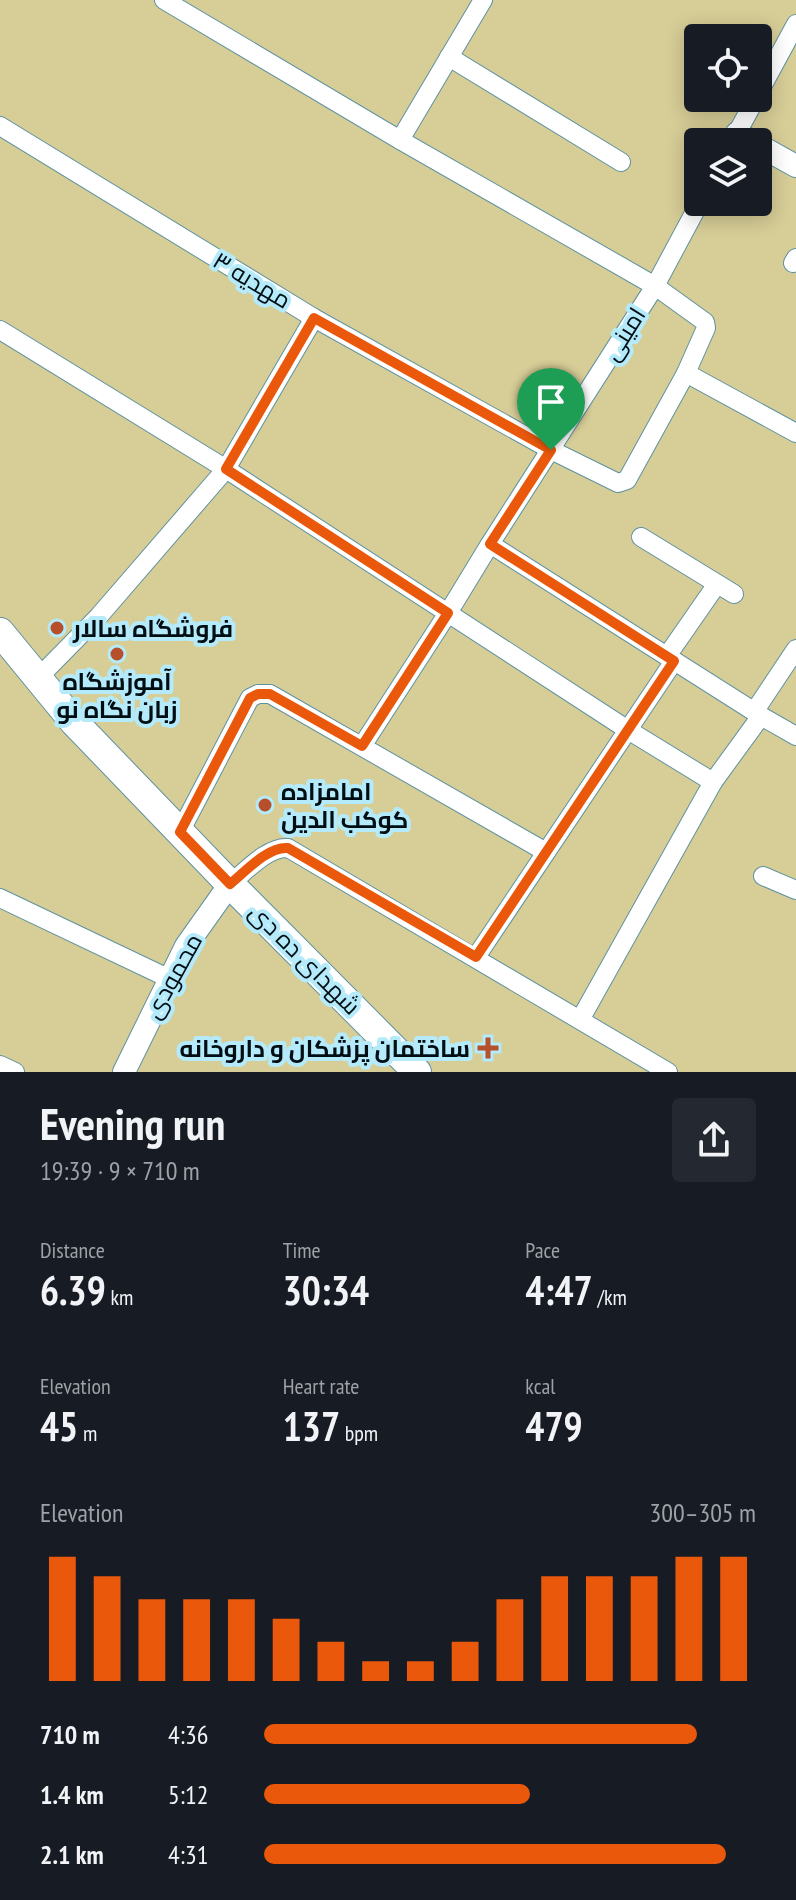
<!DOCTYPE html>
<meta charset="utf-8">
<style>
body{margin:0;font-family:"PT Sans Narrow",Cairo,sans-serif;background:#242831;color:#f1f3f6;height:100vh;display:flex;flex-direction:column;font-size:30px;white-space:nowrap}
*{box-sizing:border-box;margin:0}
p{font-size:26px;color:#9ea1a6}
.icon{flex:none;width:44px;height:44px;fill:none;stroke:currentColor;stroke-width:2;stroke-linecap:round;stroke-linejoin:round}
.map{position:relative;height:1072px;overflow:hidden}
.details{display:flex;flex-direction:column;background:#171b24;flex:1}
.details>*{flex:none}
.tools{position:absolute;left:684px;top:24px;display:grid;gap:16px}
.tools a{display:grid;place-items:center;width:88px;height:88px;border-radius:8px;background:#171b24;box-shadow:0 4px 20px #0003;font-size:40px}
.pin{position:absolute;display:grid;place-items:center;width:68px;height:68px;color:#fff;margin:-82px -34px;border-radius:50% 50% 50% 0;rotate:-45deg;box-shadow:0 0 8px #0007}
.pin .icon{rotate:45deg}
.round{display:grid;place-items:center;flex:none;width:84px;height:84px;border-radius:8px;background:#242831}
.headline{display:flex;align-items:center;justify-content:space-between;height:136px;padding:0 40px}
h1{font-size:44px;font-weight:600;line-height:60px}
.figures{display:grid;grid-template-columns:repeat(3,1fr);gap:12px;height:136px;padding:8px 40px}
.figures div{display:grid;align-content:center}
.figures b{font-size:40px;font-weight:600}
.figures small{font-size:22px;font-weight:400}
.figures p{font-size:22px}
.chart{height:224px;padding:16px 40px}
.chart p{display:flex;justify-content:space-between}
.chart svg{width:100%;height:144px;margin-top:8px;stroke:#ea580c;stroke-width:6}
ul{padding:0 40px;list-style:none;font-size:26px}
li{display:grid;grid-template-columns:128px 96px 1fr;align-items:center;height:60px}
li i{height:20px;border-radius:10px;background:#ea580c}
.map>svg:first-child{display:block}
.park{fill:#d7cd97;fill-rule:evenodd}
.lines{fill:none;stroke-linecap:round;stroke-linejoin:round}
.minor-casing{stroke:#5f92a1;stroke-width:20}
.tertiary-casing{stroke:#5f92a1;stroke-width:24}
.primary-casing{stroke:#5f92a1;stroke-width:30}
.minor{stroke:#fff;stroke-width:18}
.tertiary{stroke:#fff;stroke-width:22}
.primary{stroke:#fff;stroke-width:28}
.route-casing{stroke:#fff;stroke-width:16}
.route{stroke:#ea580c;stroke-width:10}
.poi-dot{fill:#b64f2a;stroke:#b4eafa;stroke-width:3}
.labels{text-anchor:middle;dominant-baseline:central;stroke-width:8;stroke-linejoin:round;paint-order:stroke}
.street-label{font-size:24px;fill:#000e14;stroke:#b4eafa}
.poi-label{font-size:24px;font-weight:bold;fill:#000e14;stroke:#b4eafa;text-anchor:start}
</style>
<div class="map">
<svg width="796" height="1072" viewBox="0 0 796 1072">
<rect width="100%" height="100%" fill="#b4eafa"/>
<path class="park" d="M0 0H796V1072H0ZM698 38H758V98H698ZM698 142H758V202H698Z"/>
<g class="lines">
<g class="minor-casing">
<g id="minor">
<polyline points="449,57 621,162"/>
<polyline points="758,94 796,24"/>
<polyline points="0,126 314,318 551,450 618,483 627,480 686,373 706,328 705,322 655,286 400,140 164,0"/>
<polyline points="400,140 483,0"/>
<polyline points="732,142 756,98"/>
<polyline points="793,263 796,258"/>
<polyline points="0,330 226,469 628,730 713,782"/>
<polyline points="686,373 796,433"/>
<polyline points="641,537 734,594"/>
<polyline points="490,544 761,716 796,736"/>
<polyline points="667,656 717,584"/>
<polyline points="39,677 99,616 226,469 314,318"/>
<polyline points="754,712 796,649"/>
<polyline points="362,746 448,613 490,544 655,286 700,202"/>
<polyline points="180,832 250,698 258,694 270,694 546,852"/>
<polyline points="763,876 796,890"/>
<path d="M230 884C245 872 268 846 288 848L668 1072"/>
<polyline points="0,898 170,979"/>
<polyline points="476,957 674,661"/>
<polyline points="580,1020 713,782 761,716"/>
<polyline points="0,1065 15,1072"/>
</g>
</g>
<g class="tertiary-casing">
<g id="tertiary">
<polyline points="737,133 753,142"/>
<polyline points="758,145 796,166"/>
<polyline points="124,1072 186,946 230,884"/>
</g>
</g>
<g class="primary-casing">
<polyline id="primary" points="0,632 74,722 230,884 417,1072"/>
</g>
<use href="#minor" class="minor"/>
<use href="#tertiary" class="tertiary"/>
<use href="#primary" class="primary"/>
</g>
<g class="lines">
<g class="route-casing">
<path id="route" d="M314 318 551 450 490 544 674 661 476 957 288 848C268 846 245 872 230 884L180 832 250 698 258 694H270L362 746 448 613 226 469Z"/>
</g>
<use href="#route" class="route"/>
</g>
<g class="poi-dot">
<circle cx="57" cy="628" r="8"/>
<circle cx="117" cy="654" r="8"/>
<circle cx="265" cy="805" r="8"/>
<path d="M484 1036h8v8h8v8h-8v8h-8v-8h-8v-8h8z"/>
</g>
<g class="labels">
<g class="street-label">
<text transform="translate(252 280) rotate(31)">مهدیه ۳</text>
<text transform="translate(624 334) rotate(-58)">امینی</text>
<text transform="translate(305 959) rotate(45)">شهدای ده دی</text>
<text transform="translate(173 976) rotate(-61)">محمودی</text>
</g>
<g class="poi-label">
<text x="73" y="628">فروشگاه سالار</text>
<text x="117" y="681" text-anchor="middle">آموزشگاه<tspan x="117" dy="28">زبان نگاه نو</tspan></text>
<text x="281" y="791">امامزاده<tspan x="281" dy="28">کوکب الدین</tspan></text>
<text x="470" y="1048" text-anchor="end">ساختمان پزشکان و داروخانه</text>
</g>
</g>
</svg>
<div class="tools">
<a><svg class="icon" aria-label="locate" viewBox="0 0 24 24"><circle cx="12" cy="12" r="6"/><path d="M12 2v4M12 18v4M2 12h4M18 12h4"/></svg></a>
<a><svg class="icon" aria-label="layers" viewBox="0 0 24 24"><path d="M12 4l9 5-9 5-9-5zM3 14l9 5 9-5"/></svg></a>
</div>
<div class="pin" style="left:551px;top:450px;background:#1e9e55"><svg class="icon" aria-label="arrive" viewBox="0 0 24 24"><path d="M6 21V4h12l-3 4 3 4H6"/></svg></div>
</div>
<section class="details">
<div class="headline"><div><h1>Evening run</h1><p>19:39 · 9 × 710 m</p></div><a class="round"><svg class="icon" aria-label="share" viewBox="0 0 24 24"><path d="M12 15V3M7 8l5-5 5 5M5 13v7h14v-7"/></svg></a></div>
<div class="figures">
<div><p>Distance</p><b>6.39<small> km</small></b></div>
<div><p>Time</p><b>30:34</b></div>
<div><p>Pace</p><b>4:47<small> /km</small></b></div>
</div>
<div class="figures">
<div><p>Elevation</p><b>45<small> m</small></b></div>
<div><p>Heart rate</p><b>137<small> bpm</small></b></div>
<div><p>kcal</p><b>479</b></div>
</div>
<div class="chart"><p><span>Elevation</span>300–305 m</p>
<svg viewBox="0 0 160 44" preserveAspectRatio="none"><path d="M5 44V6M15 44V12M25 44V19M35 44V19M45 44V19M55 44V25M65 44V32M75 44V38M85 44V38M95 44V32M105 44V19M115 44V12M125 44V12M135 44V12M145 44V6M155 44V6"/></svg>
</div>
<ul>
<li><b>710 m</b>4:36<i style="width:88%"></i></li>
<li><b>1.4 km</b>5:12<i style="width:54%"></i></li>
<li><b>2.1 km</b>4:31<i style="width:94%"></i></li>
</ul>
</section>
